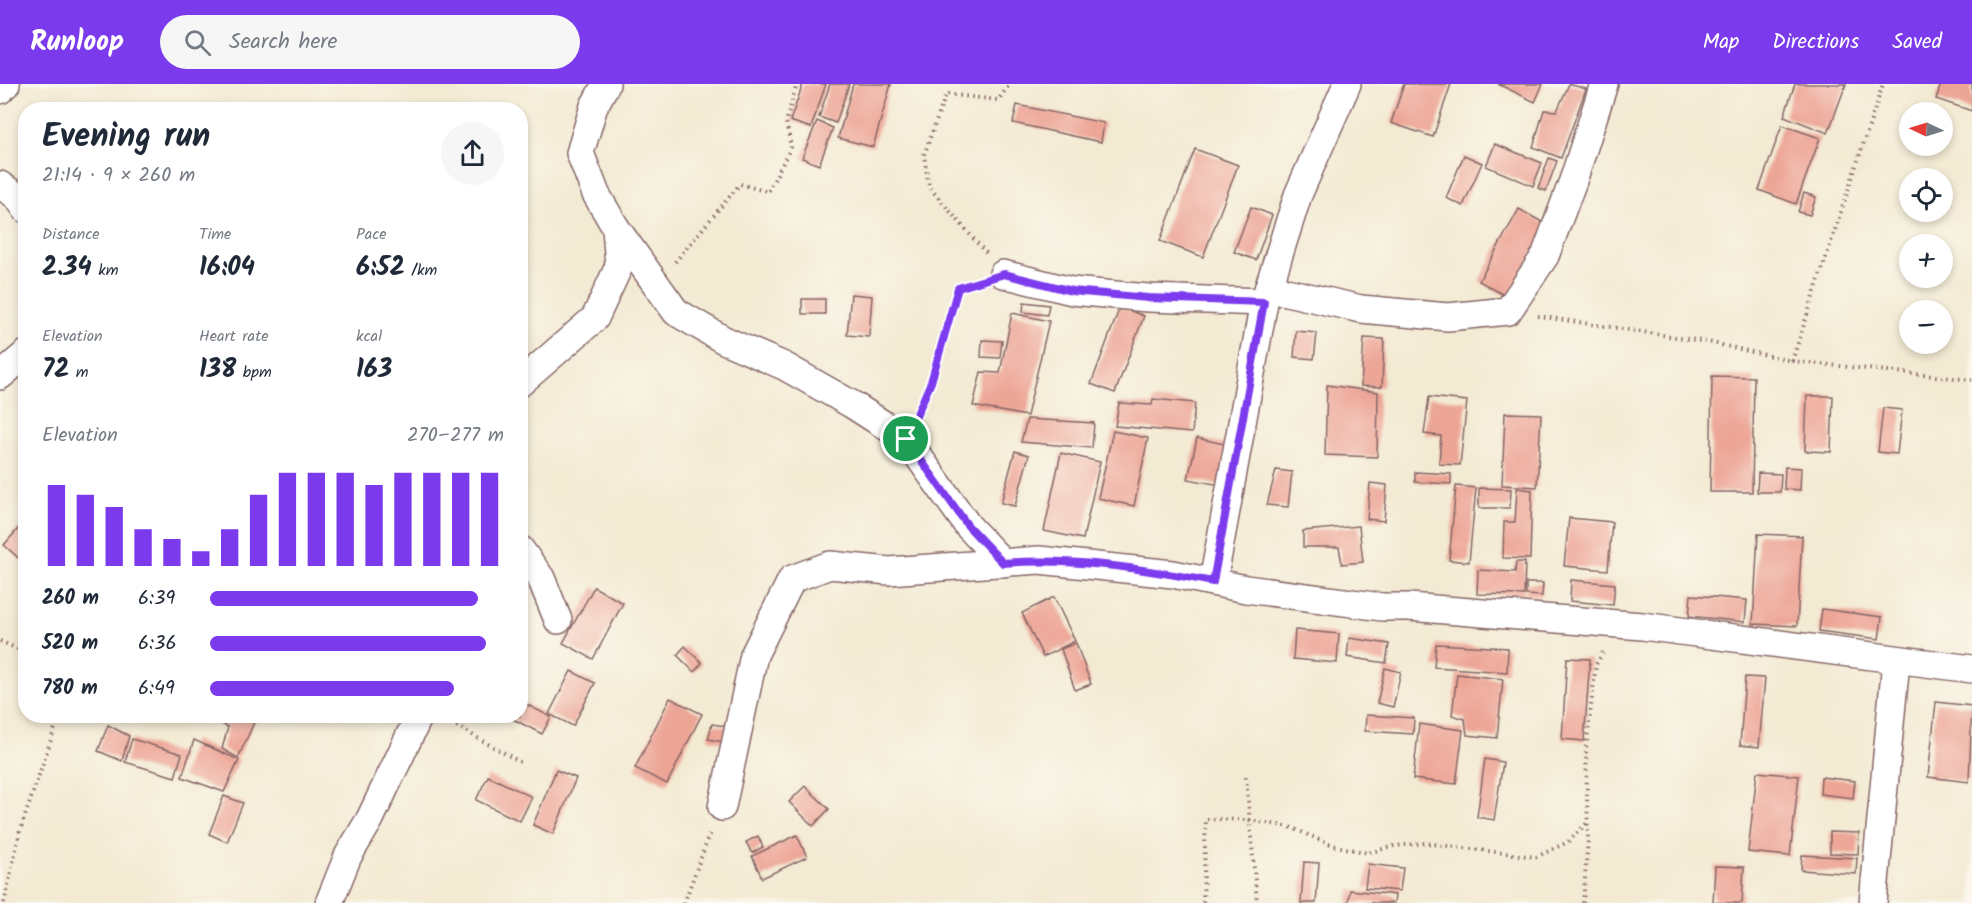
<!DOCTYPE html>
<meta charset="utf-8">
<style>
body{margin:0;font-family:Kalam,sans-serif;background:#f6f6f7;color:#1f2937;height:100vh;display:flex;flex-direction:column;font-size:22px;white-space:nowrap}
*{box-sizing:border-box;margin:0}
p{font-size:20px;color:#747a83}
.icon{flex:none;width:33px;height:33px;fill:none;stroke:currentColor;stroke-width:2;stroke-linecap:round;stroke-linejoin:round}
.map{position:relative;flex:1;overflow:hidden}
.panel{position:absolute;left:18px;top:18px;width:510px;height:621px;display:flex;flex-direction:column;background:#fff;border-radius:24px;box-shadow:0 3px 9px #0003}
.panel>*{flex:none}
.needle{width:39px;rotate:274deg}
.tools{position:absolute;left:1899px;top:18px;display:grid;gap:12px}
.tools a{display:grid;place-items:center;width:54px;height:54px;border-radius:50%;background:#fff;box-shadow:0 3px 9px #0003;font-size:30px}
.pin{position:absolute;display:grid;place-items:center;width:51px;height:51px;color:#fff;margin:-26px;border:3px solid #fff;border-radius:50%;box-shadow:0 2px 6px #0007}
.round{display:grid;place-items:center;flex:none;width:63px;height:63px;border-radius:32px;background:#f6f6f7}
.head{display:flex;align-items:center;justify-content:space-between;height:102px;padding:0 24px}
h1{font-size:33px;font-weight:700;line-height:45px}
.metrics{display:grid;grid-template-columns:repeat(3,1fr);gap:9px;height:102px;padding:6px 24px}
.metrics div{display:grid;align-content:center}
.metrics b{font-size:26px;font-weight:700}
.metrics small{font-size:16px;font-weight:400}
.metrics p{font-size:16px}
.chart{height:168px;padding:12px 24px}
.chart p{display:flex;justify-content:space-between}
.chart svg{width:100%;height:108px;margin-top:6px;stroke:#7c3aed;stroke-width:6}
ul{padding:0 24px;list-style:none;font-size:20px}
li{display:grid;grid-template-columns:96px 72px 1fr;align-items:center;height:45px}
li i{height:15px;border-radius:8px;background:#7c3aed}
header{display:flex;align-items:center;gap:36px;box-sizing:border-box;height:84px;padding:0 30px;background:#7c3aed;color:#fff}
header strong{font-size:28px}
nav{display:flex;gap:33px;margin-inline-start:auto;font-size:21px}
.search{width:420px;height:54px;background:#f6f6f7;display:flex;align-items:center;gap:15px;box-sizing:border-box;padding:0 21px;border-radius:33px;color:#747a83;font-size:22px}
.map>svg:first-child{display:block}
.building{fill:#eda596}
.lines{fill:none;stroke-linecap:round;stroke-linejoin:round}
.street-casing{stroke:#856666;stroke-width:30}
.path{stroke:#856666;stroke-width:4;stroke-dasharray:1.5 4.5;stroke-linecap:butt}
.street{stroke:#fff;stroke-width:27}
.route-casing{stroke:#fff;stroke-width:12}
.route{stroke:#7c3aed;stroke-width:8}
</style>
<header>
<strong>Runloop</strong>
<div class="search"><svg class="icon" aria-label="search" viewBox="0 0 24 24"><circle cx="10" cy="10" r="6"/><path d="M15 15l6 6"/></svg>Search here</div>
<nav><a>Map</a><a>Directions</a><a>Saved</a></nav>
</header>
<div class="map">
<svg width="1972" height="819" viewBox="0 0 1972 819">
<rect width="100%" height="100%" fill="#fbf7ec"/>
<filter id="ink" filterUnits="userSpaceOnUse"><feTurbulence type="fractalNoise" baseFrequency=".0167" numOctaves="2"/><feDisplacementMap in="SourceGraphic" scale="12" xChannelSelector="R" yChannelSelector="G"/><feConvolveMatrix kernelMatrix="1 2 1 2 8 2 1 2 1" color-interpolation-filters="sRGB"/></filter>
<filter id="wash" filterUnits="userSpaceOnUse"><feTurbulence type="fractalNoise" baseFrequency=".008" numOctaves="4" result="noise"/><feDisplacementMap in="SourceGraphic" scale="24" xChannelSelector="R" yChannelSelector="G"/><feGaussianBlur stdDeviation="1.35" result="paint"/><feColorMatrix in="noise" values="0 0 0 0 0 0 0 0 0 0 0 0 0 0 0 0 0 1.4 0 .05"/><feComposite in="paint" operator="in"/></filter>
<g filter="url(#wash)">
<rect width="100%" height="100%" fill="#f3ead3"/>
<g id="blocks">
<g class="building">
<polygon points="803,0 826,0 811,44 790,37"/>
<polygon points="830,0 849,0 836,39 819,33"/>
<polygon points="853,0 891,0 873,63 838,54"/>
<polygon points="1404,0 1451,0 1433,53 1391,39"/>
<polygon points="1498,0 1543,0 1535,18"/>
<polygon points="1569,0 1586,5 1561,74 1533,63 1544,26 1557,27"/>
<polygon points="1795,0 1846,0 1828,49 1784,32"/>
<polygon points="1941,0 1972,0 1972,27 1936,15"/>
<polygon points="1017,21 1104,39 1101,58 1013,39"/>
<polygon points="817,37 833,44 819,81 802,74"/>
<polygon points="1782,41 1820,54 1796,120 1759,106"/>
<polygon points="1495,60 1542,79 1533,102 1486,82"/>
<polygon points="1195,65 1238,81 1203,173 1160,157"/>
<polygon points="1464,71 1482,79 1463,122 1446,114"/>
<polygon points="1549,74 1557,77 1546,107 1538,104"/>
<polygon points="1804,109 1816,113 1810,131 1798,128"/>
<polygon points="1251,123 1272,131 1256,176 1234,168"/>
<polygon points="1519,125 1549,142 1509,214 1479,197"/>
<polygon points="851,210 872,212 869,253 847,251"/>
<rect x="802" y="215" width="23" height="15"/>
<polygon points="1024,218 1049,221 1047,231 1023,228"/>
<polygon points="1120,223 1144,232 1115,309 1091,300"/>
<polygon points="1012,229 1049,237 1027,332 973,322 981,288 1000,289"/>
<polygon points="1296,247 1317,249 1314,275 1294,273"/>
<polygon points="1364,254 1384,255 1382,303 1361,302"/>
<polygon points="982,256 1002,257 1000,274 981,273"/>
<polygon points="1712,292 1754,293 1752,408 1710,408"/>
<polygon points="1327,301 1378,308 1377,373 1325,371"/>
<polygon points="1807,312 1833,312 1831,368 1805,367"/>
<polygon points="1429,313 1467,317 1460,381 1439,380 1441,352 1424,350"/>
<polygon points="1153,315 1195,319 1192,349 1115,342 1119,319 1152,321"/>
<polygon points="1883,324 1902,326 1897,370 1878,368"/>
<polygon points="1505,329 1541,330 1537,403 1502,401"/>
<polygon points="1027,335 1094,339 1092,364 1021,358"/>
<polygon points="1113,347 1148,354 1134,422 1098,414"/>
<polygon points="1197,354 1233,362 1225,402 1188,395"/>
<polygon points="1015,367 1029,371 1015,422 1001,419"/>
<polygon points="1061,369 1100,378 1083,455 1044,447"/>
<polygon points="1785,383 1801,384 1800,406 1784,405"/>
<polygon points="1276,386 1292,388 1288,423 1267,421"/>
<polygon points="1415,388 1451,390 1451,400 1415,398"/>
<polygon points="1758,389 1781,390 1780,408 1757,408"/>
<polygon points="1370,399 1387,401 1384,437 1367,435"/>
<polygon points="1456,402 1476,404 1469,478 1449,476"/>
<polygon points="1479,404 1511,405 1510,424 1479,424"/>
<polygon points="1517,404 1532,406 1530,475 1503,474 1504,438 1515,438"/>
<polygon points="1569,434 1612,438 1608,486 1564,482"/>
<polygon points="24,438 26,476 23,478 4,461"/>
<polygon points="1359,442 1363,478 1342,480 1339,463 1303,463 1303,447"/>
<polygon points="1758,450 1802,452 1797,542 1753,540"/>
<polygon points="1516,478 1525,478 1524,511 1477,510 1478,486 1515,488"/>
<polygon points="1571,496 1615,500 1613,521 1570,517"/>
<polygon points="1526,499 1543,499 1542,512 1526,511"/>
<polygon points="594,503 623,519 593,575 563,559"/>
<polygon points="1691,511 1747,516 1745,538 1689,532"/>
<polygon points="1054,513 1075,557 1043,573 1022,529"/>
<polygon points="1822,525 1882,533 1879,555 1819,547"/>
<polygon points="1295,546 1339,550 1337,579 1293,575"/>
<polygon points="1349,554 1389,560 1386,579 1347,573"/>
<polygon points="1076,559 1091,600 1075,606 1061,565"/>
<polygon points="1436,560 1508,564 1507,588 1434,583"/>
<polygon points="685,562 702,579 694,588 677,571"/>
<polygon points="1567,574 1590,575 1584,657 1562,655"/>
<polygon points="1385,584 1401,588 1393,623 1377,619"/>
<polygon points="571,587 595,599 573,642 549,630"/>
<polygon points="1457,590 1503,595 1497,654 1467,651 1465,635 1452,631"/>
<polygon points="1745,593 1765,594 1759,663 1740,661"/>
<polygon points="670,614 702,630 667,700 635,684"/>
<polygon points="520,617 551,633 542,650 507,632 520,632"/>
<polygon points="1936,618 1972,622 1969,698 1928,693"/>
<polygon points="1366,631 1414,634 1413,650 1365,647"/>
<polygon points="205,632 257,632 238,674 222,665 228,643"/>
<polygon points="712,640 731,643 728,659 708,655"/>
<polygon points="1419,640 1463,646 1456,700 1413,695"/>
<polygon points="108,641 129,652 122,677 98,667"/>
<polygon points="132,655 182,670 175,693 125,678"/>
<polygon points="194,656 239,676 224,708 182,693"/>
<polygon points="1485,675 1503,678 1494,736 1477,733"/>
<polygon points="556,686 576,694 553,750 533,741"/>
<polygon points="1757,688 1799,692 1790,772 1748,768"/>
<polygon points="488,692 532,713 520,737 476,716"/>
<polygon points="1821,693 1855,697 1853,714 1820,710"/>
<polygon points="805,702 829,725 813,742 789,718"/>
<polygon points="224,712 243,719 227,758 209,750"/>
<polygon points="1830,748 1859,749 1858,770 1830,769"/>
<polygon points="797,751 807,773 762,794 752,772"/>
<polygon points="758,752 763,763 752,769 746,758"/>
<polygon points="1802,771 1857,774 1856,790 1801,786"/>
<polygon points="1304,778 1319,779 1316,819 1301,819"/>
<polygon points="1368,780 1403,784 1400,807 1365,804"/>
<polygon points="1715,782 1744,783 1742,819 1713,819"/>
<polygon points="1350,806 1395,811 1394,819 1348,819"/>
</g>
</g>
</g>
<g filter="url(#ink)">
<use href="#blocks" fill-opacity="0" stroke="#856666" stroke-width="1.5"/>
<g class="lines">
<g class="street-casing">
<g id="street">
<polyline points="0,6 6,0"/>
<polyline points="0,101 17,112 26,125"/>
<polyline points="616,144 676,228 724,256 784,282 853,321 906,355 968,442 1003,479"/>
<polyline points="1003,190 1072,207 1148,214 1264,218"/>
<polyline points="1269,204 1361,225 1448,233 1508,227 1545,172 1574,94 1604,0"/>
<polyline points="0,292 26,270"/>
<polyline points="520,299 595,234 619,182 616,144 596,110 580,69 594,22 606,0"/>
<polyline points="520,465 541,494 558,536"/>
<polyline points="1213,498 1264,218 1298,111 1347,0"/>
<polyline points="722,723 754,571 792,495 830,481 889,487 1039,476 1173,490 1246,505 1382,523 1409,523 1642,542 1972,585"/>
<polyline points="329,819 348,772 370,735 419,632"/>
<polyline points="1873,819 1896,577"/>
</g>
</g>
<g class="path">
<polyline points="986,169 929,103 924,71 946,10 998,16 1010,0"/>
<polyline points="675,178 740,100 768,108 791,63 786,38 797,0"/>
<polyline points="1538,232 1708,258 1792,277 1972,296"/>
<polyline points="1792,277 1883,0"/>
<polyline points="917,330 931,298 958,204 977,199"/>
<polyline points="0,557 26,569"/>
<polyline points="446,636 520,678"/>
<polyline points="1246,693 1257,819"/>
<polyline points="1203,818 1206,735 1249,736 1290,743 1332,761 1368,769 1394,762 1425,759 1536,773 1568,758 1587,739"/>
<polyline points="4,819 20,747 59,632"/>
<polyline points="684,819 710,749"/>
<polyline points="1583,819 1588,755 1586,664 1596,580 1604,567"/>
</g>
<use href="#street" class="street"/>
</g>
</g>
<g class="lines" filter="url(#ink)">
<g class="route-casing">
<path id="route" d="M1004 190 1072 207 1148 214 1264 218 1213 498C1145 485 1072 473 1003 479L968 442 906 355 931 298 958 204Z"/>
</g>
<use href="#route" class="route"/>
</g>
</svg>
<div class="tools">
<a><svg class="needle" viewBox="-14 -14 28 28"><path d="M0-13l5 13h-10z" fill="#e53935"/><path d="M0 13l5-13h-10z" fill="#747a83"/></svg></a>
<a><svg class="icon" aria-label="locate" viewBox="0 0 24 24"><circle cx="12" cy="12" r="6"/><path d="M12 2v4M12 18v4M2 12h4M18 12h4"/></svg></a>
<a>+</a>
<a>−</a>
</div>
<div class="pin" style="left:906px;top:355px;background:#1e9e55"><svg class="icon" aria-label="arrive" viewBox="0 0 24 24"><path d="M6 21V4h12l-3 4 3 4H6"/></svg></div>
<section class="panel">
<div class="head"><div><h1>Evening run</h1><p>21:14 · 9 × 260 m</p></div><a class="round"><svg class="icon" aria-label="share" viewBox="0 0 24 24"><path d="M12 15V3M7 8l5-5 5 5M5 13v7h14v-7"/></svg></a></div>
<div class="metrics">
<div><p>Distance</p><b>2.34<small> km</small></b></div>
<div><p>Time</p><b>16:04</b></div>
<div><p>Pace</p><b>6:52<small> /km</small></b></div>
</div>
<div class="metrics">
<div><p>Elevation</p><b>72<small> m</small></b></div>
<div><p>Heart rate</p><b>138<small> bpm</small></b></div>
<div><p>kcal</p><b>163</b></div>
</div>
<div class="chart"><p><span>Elevation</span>270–277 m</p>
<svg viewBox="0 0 160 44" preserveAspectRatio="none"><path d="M5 44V11M15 44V15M25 44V20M35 44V29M45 44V33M55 44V38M65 44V29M75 44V15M85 44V6M95 44V6M105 44V6M115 44V11M125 44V6M135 44V6M145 44V6M155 44V6"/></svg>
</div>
<ul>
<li><b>260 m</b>6:39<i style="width:91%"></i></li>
<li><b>520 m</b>6:36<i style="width:94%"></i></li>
<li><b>780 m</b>6:49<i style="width:83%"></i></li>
</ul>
</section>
</div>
